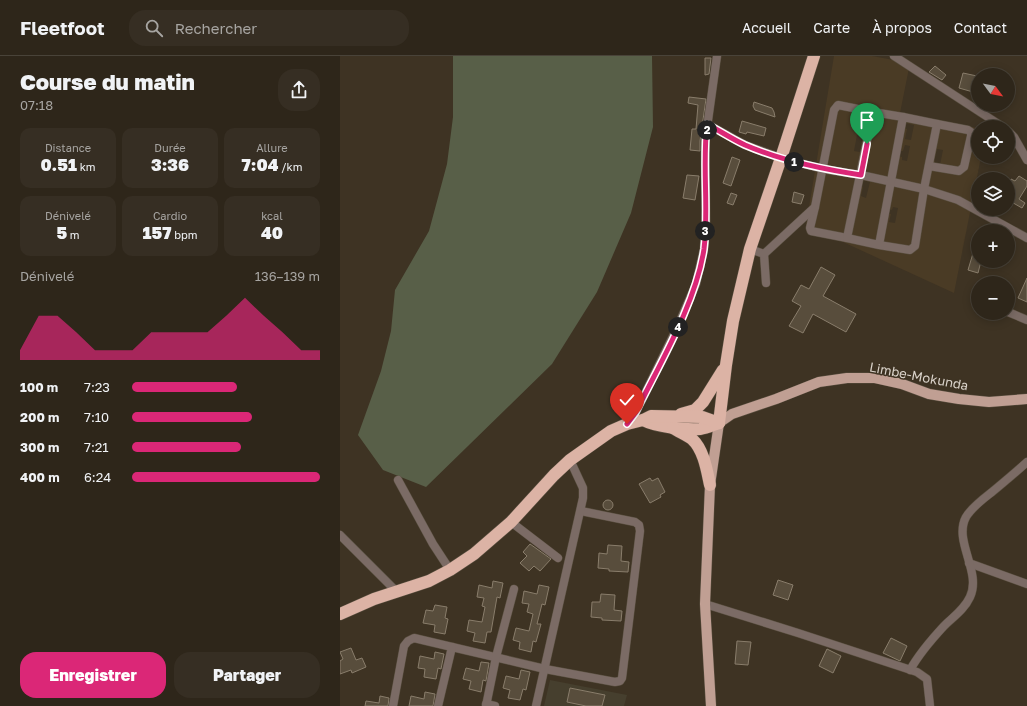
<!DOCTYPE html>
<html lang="fr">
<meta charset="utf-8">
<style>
body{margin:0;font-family:"Golos Text",sans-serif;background:#362e23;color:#f1f3f6;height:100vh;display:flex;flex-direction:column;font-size:15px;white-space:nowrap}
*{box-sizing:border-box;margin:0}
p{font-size:13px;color:#a7a5a2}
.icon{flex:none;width:22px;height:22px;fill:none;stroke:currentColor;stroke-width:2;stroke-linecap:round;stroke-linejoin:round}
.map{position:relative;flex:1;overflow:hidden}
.details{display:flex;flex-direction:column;background:#2e261a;width:340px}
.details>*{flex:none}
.needle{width:26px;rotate:122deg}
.buttons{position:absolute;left:631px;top:12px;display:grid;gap:8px}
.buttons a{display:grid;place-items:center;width:44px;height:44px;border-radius:50%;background:#2e261a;box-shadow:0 2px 10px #0003,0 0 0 1px #494339;font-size:20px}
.pin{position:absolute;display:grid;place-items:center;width:34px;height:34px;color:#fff;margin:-41px -17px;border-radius:50% 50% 50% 0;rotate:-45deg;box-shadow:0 0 4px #0007}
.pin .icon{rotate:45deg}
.km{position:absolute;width:20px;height:20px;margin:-10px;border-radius:50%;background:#222;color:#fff;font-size:11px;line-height:20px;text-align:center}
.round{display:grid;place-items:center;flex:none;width:42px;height:42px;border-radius:16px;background:#362e23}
.headline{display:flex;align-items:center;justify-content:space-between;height:68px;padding:0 20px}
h1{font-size:22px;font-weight:800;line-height:30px}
.figures{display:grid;grid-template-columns:repeat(3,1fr);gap:6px;height:68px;padding:4px 20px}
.figures div{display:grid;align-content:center;border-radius:10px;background:#362e23;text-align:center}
.figures b{font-size:17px;font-weight:800}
.figures small{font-size:11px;font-weight:400}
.figures p{font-size:11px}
.chart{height:112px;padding:8px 20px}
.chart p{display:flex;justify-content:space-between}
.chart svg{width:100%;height:72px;margin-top:4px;fill:#db2777;opacity:.7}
.primary-button{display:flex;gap:8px;margin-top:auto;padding:8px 20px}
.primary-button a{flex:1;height:46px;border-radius:16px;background:#db2777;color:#fff;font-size:16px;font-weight:800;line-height:46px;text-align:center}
.primary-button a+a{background:#362e23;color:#f1f3f6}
ul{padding:0 20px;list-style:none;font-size:13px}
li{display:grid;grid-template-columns:64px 48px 1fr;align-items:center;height:30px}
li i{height:10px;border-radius:5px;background:#db2777}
header{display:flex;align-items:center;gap:24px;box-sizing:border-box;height:56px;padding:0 20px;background:#2e261a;border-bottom:1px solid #494339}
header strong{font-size:19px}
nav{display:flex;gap:22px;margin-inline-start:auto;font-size:14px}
.search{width:280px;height:36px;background:#362e23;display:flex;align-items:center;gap:10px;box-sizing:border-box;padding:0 14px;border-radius:16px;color:#a7a5a2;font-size:15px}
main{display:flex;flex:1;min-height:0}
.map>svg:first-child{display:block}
.built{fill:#4a3b25;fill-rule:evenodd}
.education{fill:#463f2e}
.green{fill:#585f48}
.building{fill:#584d3c;stroke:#897d6b}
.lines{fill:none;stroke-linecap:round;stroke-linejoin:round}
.minor-casing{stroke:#5a5041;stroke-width:9}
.major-casing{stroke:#5a5041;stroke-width:11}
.highway-casing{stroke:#5a5041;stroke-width:13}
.minor{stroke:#7b6b65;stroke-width:8}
.major{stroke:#c09f93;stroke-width:10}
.highway{stroke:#dcb3a5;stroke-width:12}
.route-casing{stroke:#fff;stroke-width:8}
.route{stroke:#db2777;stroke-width:5}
.labels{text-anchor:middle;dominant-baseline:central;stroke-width:3;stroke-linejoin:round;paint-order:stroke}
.street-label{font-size:13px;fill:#dad3ca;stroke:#3e3323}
</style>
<header>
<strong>Fleetfoot</strong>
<div class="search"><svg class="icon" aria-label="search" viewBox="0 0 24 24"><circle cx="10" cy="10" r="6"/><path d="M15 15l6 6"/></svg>Rechercher</div>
<nav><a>Accueil</a><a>Carte</a><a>À propos</a><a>Contact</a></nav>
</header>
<main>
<section class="details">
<div class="headline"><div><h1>Course du matin</h1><p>07:18</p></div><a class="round"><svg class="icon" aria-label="share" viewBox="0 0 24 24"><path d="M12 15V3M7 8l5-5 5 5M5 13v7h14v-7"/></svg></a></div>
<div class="figures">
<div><p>Distance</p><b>0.51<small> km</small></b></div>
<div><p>Durée</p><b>3:36</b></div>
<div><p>Allure</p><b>7:04<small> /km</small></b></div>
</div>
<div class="figures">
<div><p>Dénivelé</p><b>5<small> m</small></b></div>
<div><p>Cardio</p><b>157<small> bpm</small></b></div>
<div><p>kcal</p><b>40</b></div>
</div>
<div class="chart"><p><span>Dénivelé</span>136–139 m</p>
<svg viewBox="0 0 160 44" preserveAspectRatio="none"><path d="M0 44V38L10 17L20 17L30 27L40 38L50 38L60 38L70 27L80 27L90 27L100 27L110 17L120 6L130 17L140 27L150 38L160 38V44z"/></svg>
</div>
<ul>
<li><b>100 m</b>7:23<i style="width:56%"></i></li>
<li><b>200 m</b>7:10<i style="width:64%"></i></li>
<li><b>300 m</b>7:21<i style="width:58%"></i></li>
<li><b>400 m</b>6:24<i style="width:100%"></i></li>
</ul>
<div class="primary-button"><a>Enregistrer</a><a>Partager</a></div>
</section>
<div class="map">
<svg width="687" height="650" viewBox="0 0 687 650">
<rect width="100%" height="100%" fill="#3e3323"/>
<path class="built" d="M494 0H532L570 7 560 57 638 72V101H641L614 237 466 169ZM565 67 574 69 571 84 565 83 567 73 564 72ZM517 79 523 80 521 88H524L523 92 521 91 520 96 514 95ZM565 89 570 90 567 105 562 104V101L558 100 559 95H563ZM597 93 603 94 600 109 594 108 595 105 592 104 593 101H595ZM522 124 530 126 526 142 521 140 523 131H521ZM553 151 558 152 555 167 549 166 551 158 547 157 548 153 552 154Z"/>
<polygon class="education" points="210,624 287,639 284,650 204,650"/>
<polygon class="green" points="113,0 312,0 313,71 291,157 257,236 212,308 86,431 43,414 18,379 41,315 51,275 55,234 89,175 107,108 113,61"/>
<g class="building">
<polygon points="365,2 371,2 369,18 365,19"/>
<polygon points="595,10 606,19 602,24 589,16"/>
<polygon points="623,17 637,20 633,36 619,32"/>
<polygon points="349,41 366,43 360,85 360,95 350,94 352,73 356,73 358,49 348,47"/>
<polygon points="414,46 432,52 434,56 435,61 415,54 413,50"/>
<polygon points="402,65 426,72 424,80 407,76 406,78 399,76"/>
<polygon points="392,101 400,104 391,130 383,127"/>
<polygon points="347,119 359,120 355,144 343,142"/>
<polygon points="679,120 687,125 687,130 679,143 685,147 682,152 668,144 671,135 670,134 672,131 668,128 671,123 675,125"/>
<polygon points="454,136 464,139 461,148 452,146"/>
<polygon points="391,137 397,139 393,149 387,147"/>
<polygon points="637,184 638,185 638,205 641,205 638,217 628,214"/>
<polygon points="481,211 495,219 483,240 516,258 506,276 473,258 463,277 449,270 461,250 452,245 461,229 469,233"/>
<polygon points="687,222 687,246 678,242"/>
<polygon points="310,422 312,425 318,422 325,436 320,439 321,441 310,447 299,428"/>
<circle cx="268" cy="449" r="5"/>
<polygon points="190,488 211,503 200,515 194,510 189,515 180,507 187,500 183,496"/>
<polygon points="268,489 282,490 281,505 289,506 288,516 269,515 269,513 258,512 259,497 267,498"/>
<polygon points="438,524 453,529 448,544 433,539"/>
<polygon points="153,525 163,527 160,542 157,541 151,576 147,576 145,587 133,585 135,577 127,575 129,564 142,566 145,551 142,550 144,542 137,541 139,529 152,532"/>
<polygon points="199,529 209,531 205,549 202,548 197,568 201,568 196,586 193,585 191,596 179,593 180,586 173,584 176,572 189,575 193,558 187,556 189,548 182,547 184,535 197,538"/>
<polygon points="261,538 275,539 274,554 282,555 281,565 262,564 262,562 251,561 252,546 260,546"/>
<polygon points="95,549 107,551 105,562 108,563 105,578 94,576 95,569 83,567 86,554 93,555"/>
<polygon points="551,582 567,590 560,605 543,597"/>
<polygon points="397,585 411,586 408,609 395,608"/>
<polygon points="11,592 16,604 22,602 26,611 12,617 11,614 0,618 0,605 3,603 0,596"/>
<polygon points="487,593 501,600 493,617 479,610"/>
<polygon points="95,596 104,598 101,613 98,612 96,623 84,621 85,613 78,612 80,600 94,603"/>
<polygon points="141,606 149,607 146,625 143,624 141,636 129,633 131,625 123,623 126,612 139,615"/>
<polygon points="181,614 190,616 186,634 183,633 180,644 168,642 170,634 163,632 166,620 179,623"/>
<polygon points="230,632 265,639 262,650 246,650 227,646"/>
<polygon points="85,636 95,638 93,650 69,650 71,640 84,643"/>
<polygon points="40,640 49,642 48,650 25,650 26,645 39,647"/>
</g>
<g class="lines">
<g class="minor-casing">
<g id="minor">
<polyline points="554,0 663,71"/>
<polyline points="533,56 563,61"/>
<polyline points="367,68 405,89 441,102 483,113 521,119 584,133 618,144 687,182"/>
<polyline points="668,75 674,81 687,104"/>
<polyline points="589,110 619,115 624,111 631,80 631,76 628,74 597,68"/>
<polyline points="475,151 470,172 471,175 507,182"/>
<polyline points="410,193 424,198 426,227"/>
<polyline points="424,198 475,151 494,54 498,49 533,56 507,182 539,189 563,61 597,68 584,133 575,190 570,194 539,189"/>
<polyline points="668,256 687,264"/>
<polyline points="287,368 296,356 337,272 356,228 364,193 366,165 365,86 377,0"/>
<polyline points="58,424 93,488 110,514"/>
<polyline points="171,466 218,502"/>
<polyline points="0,479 56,535"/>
<polyline points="629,507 687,528"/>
<polyline points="365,548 458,577 577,616 587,623 590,650"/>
<polyline points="112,591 205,613 275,626 280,625 282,622 300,475 299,469 295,466 241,455"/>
<path d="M570 614C579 598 591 584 604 570 613 561 624 554 630 541 642 516 613 485 626 461 632 451 643 443 652 436 664 426 676 416 687 406"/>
<polyline points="146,648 155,650"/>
<polyline points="53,650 64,590 68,585 74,582 112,591 98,650"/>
<polyline points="146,650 156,601 174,533"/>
<polyline points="196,650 243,442 243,432 230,404"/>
</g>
</g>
<g class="major-casing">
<polyline id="major" points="371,650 365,548 370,429 379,367 392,358 436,343 479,326 507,322 535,322 562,328 589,338 619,343 649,346 687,343"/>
</g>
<g class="highway-casing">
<g id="highway">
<polyline points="341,358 355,354 363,346 383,314"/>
<path d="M303 364C316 371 346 374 360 373 366 372 373 369 379 367"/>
<polyline points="379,367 386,309 393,265 410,193 441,102 474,0"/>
<path d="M333 372C339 376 347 379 352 383 364 394 367 415 370 429"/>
<polyline points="0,558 34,543 89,525 110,514 134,498 171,466 214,419 230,404 271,375 287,368 303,364 311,360 362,361 379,367"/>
</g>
</g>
<use href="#minor" class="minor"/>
<use href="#major" class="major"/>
<use href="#highway" class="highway"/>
</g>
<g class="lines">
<g class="route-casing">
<path id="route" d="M287 368 296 356C320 307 356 247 364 193 369 152 362 110 367 68 380 75 392 83 405 89 442 105 481 113 521 119L527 88"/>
</g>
<use href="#route" class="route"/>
</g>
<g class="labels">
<g class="street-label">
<text transform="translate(579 320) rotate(11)">Limbe-Mokunda</text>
</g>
</g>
</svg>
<div class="buttons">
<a><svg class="needle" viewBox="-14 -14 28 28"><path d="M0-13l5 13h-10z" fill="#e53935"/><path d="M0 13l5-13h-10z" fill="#a7a5a2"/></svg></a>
<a><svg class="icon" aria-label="locate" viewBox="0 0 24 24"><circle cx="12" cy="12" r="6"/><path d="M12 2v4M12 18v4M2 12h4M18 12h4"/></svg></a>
<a><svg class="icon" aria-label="layers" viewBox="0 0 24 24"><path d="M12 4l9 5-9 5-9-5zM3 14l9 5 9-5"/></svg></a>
<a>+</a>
<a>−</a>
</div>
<div class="pin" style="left:527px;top:88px;background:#1e9e55"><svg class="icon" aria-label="arrive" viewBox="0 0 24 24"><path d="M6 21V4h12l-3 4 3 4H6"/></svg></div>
<div class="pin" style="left:287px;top:368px;background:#d93025"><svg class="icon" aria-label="check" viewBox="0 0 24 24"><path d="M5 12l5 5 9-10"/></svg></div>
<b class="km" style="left:454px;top:106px">1</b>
<b class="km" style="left:367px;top:74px">2</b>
<b class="km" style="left:365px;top:175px">3</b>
<b class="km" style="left:338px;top:271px">4</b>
</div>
</main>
